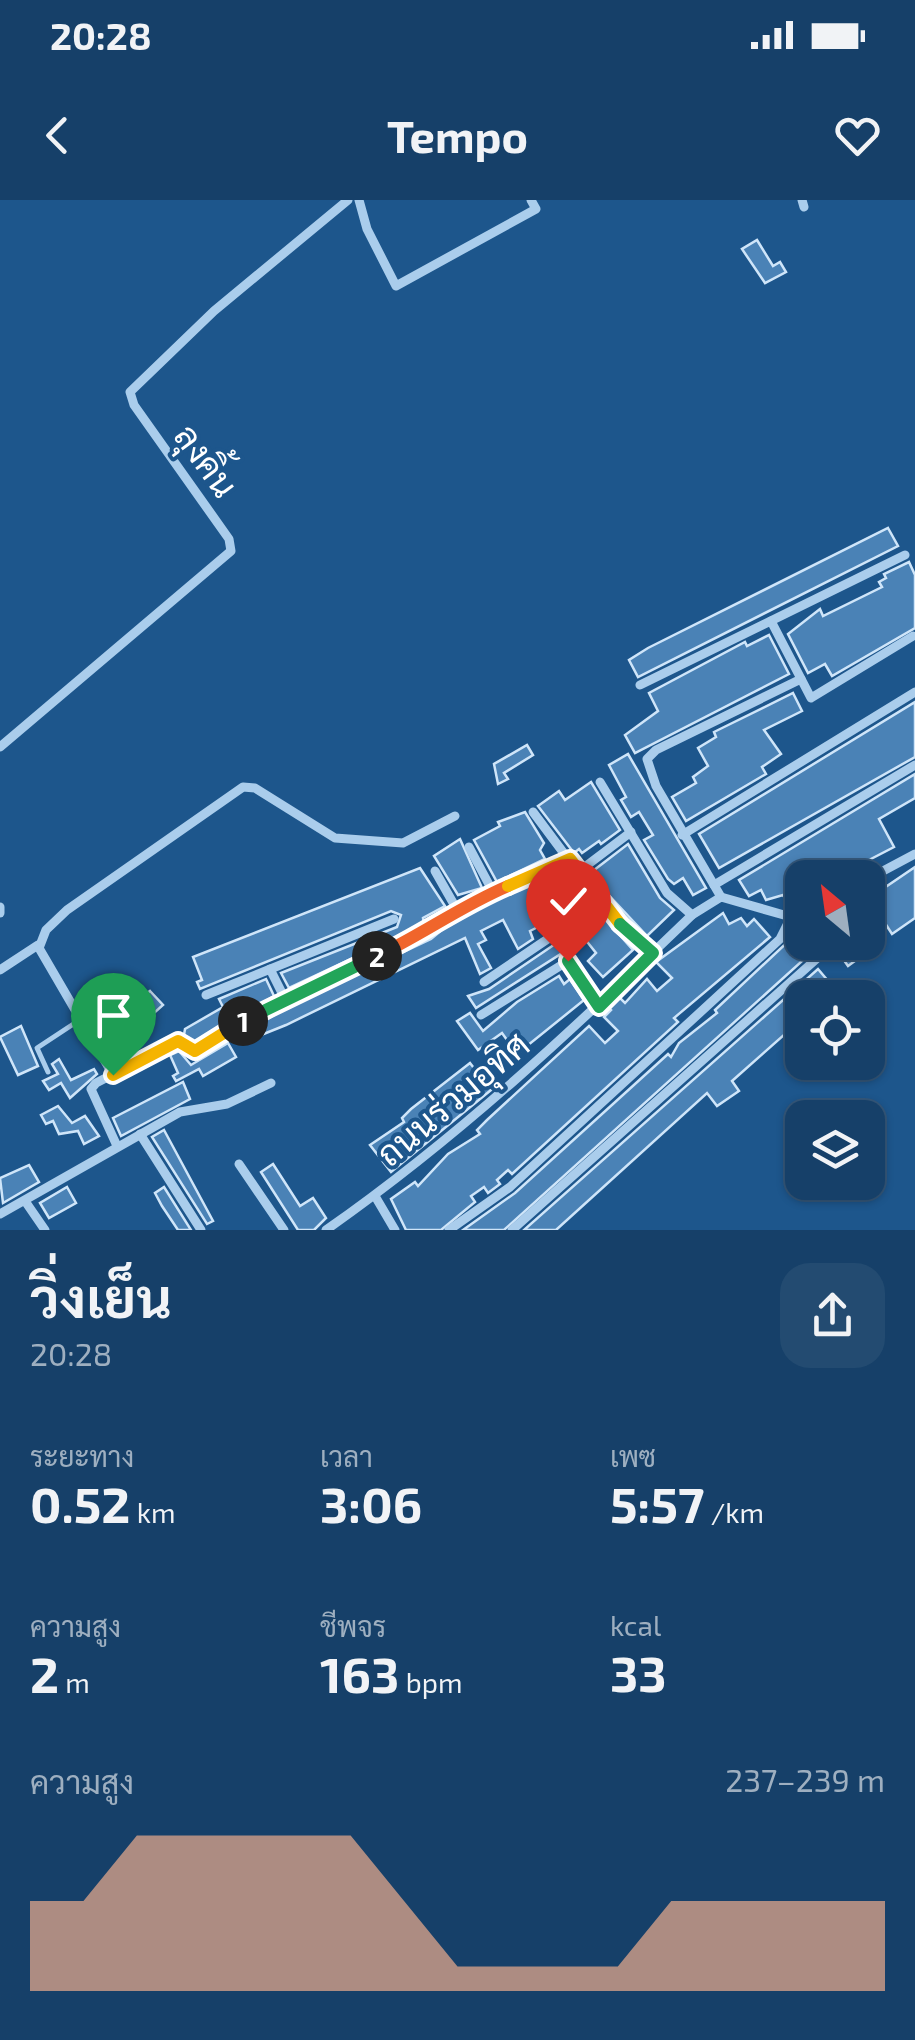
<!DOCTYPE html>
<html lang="th">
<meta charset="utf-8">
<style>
body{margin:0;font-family:"Exo 2",Sarabun,sans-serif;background:#234b71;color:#f1f3f6;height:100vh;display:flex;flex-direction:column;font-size:38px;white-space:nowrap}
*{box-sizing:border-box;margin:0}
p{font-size:32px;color:#9eafc0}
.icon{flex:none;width:55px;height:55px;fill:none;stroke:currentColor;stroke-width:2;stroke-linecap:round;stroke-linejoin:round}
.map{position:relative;height:1030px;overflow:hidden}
.details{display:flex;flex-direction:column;background:#164069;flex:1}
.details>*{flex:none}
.needle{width:65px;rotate:331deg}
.buttons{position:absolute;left:785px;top:660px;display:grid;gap:20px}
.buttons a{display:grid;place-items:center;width:100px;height:100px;border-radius:20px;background:#164069;box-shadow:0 2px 8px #0004,0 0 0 2px #35597d;font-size:50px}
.pin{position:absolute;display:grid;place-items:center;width:85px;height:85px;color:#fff;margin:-102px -42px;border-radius:50% 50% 50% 0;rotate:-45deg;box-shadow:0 0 10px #0007}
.pin .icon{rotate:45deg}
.km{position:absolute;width:50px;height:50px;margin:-25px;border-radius:50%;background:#222;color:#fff;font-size:28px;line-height:50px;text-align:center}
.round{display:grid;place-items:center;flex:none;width:105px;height:105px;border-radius:30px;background:#234b71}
.summary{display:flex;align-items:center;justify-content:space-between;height:170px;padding:0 30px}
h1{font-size:55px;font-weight:700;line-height:75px}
.figures{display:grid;grid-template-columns:repeat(3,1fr);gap:15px;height:170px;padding:10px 30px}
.figures div{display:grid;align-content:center}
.figures b{font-size:50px;font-weight:700}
.figures small{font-size:28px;font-weight:400}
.figures p{font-size:28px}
.chart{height:280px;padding:20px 30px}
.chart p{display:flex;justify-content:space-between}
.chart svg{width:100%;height:180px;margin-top:10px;fill:#eead8d;opacity:.7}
.status{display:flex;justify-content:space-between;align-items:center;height:70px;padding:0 50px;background:#164069;direction:ltr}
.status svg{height:28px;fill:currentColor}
header{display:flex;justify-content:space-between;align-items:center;height:130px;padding:0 30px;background:#164069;font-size:45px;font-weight:700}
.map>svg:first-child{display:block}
.building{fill:#4a82b6;stroke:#cfe5f9;stroke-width:2.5}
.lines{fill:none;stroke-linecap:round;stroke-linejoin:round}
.lane{stroke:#aacdec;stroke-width:5}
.street{stroke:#aacdec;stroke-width:9}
.split-1-casing{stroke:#fff;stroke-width:20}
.split-2-casing{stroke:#fff;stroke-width:20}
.split-3-casing{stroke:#fff;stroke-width:20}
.split-4-casing{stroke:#fff;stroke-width:20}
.split-5-casing{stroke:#fff;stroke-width:20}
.split-1{stroke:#f5b400;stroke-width:12}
.split-2{stroke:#22a559;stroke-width:12}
.split-3{stroke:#f0652b;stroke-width:12}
.split-4{stroke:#f5b400;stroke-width:12}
.split-5{stroke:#22a559;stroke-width:12}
.labels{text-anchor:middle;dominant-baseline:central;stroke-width:8;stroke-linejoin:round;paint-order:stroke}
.street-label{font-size:35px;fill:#fff;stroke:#1d568c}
</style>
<div class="status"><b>20:28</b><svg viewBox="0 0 49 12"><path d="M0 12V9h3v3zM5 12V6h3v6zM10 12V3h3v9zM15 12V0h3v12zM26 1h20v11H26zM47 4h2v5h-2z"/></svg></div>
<header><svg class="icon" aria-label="back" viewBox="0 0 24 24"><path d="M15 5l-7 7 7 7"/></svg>Tempo<svg class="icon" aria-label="heart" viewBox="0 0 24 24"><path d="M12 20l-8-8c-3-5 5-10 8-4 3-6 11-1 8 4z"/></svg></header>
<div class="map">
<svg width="915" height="1030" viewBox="0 0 915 1030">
<rect width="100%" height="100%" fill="#1d568c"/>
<g class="building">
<polygon points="757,40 773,66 780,62 786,72 765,83 742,49"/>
<polygon points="888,328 898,346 638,477 629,460 648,448"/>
<polygon points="909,362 915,375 915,428 832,476 825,464 808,473 788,434 820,409 823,416 882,387 879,382 886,378 884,374"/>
<polygon points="769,435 789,474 635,553 625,535 658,511 649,493 745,442 747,446"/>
<polygon points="793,493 802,511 764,530 781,554 762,567 766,574 686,621 672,597 696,583 693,577 708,566 698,548 716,537 714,532"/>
<polygon points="915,502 915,557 719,668 699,634"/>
<polygon points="527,545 533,555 504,573 508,579 498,584 494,564"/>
<polygon points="628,554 706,688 693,695 683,678 674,684 668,679 644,640 653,635 639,612 631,617 621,600 626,597 609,565"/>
<polygon points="915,574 915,598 879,619 894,647 834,678 802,678 802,694 787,702 783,695 766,700 761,690 749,696 739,680"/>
<polygon points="591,582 620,630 601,644 599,641 582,653 579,649 574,653 538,606 559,591 565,600"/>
<polygon points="525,612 544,643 540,650 545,659 497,682 474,640 500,626 498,622"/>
<polygon points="460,639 482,688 458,695 434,656"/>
<polygon points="628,644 660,698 674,710 647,736 589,674"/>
<polygon points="915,667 915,718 892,734 883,720 873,727 868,719 868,699"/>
<polygon points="420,668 445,706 423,718 424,725 289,788 281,773 397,727 401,715 391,711 200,789 197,782 202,780 193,757"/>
<polygon points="566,669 589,701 567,716 543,686 537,690 556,724 550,727 548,722 530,731 533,739 518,749 503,720 481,731 486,740 478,744 491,768 480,774 465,738 286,825 249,840 245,833 289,806 431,739 460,715"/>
<polygon points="600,713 633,750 603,777 588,761 596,753 577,729"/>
<polygon points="723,713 729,724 741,718 747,726 754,719 770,737 674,818 678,822 512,974 508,970 497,980 500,984 488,993 484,987 471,996 475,1002 441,1030 406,1030 391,999 415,982 418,986 448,954 480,934 477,930 487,920 589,826 605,843 618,831 604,817 611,810 608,807 619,797 625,803 647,779 657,791 672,778 656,762"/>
<polygon points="795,735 811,753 504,1030 463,1030 515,993 668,854 671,857 679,843 717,813 715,810"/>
<polygon points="564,738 570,748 476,808 468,796 489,789"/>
<polygon points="831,742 864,742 870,750 848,766"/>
<polygon points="818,769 834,788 824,798 802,798 802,819 732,881 739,891 717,906 707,893 556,1030 524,1030"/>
<polygon points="559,776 564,784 570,779 584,800 517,854 502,833 478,850 457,821 470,813 483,831 517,802"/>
<polygon points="266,779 274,796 195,842 184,835 185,829 223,807 219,799"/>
<polygon points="150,791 163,805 135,830 106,846 101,837 134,818 126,809"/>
<polygon points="21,826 38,866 18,875 0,837"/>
<polygon points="228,843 236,857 203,876 199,869 176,881 173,876 178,873 170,855 179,851 191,865"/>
<polygon points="59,859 71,880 94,869 97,874 70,898 61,883 49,890 43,881 58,874 52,864"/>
<polygon points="470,863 491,890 391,972 370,945 404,922 402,918 411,909"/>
<polygon points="183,882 190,899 121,936 113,918"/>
<polygon points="58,906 72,923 85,916 99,936 84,944 78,931 59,934 53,921 46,924 41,915"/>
<polygon points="164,930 213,1021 207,1024 152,937"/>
<polygon points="273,964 300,1006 313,998 326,1018 314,1030 298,1030 261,972"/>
<polygon points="29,965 39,982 3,1003 0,978"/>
<polygon points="67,987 76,1003 49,1018 40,1003"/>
<polygon points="164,987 191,1030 178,1030 162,1006 155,993"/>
</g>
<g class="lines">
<polyline class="lane" points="48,872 37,848 78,821"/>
<g class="street">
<polyline points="359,0 367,29 396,86 536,9 531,0"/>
<polyline points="802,0 804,7"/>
<polyline points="771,421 811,498 913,436"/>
<polyline points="640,485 905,355"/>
<polyline points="0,547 231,351 229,339 134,205 130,192 214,111 348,0"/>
<polyline points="600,582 667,693 692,715"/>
<polyline points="533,612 601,703 653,753"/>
<polyline points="682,635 915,492"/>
<polyline points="469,647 493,692"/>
<polyline points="435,671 456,708"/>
<polyline points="578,672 631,632"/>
<polyline points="868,679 915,654"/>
<polyline points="714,685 915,565"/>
<polyline points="721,697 656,586 647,559 656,550 801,479"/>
<polyline points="0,707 0,713"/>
<polyline points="270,769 285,799"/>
<polyline points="0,770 38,745"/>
<polyline points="484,782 601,703"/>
<polyline points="206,795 394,719"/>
<polyline points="481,815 568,761 599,807"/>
<polyline points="113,875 39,748 46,730 67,710 243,587 255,588 335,638 403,643 455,616"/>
<polyline points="140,934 201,1030"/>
<polyline points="117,946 91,889 96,883 178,841 195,851 285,799 428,732 456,708 569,659"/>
<polyline points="239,964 284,1030"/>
<polyline points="375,996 395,1030"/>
<polyline points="25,1001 45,1030"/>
<polyline points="0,1014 180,912 227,904 271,883"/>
<path d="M326 1030C459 937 575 828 692 715L721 697 791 717 802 712"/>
<polyline points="449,1030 510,987 780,739 791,717 802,730"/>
<polyline points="512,1030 822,754 812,742"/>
</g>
</g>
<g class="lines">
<g class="split-1-casing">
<polyline id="split-1" points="113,875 178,841 195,851 243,821"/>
</g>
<g class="split-2-casing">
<polyline id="split-2" points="243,821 377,756"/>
</g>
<g class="split-3-casing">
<path id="split-3" d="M377 756C423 734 461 706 508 686"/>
</g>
<g class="split-4-casing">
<polyline id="split-4" points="508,686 570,659 620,724"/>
</g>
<g class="split-5-casing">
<polyline id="split-5" points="568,761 599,807 653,753 620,724"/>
</g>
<use href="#split-1" class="split-1"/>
<use href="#split-2" class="split-2"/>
<use href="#split-3" class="split-3"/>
<use href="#split-4" class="split-4"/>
<use href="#split-5" class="split-5"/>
</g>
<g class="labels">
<g class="street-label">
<text transform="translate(207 260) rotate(54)">ลุงคิ้น</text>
<text transform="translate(452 898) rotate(-40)">ถนนร่วมอุทิศ</text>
</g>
</g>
</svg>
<div class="buttons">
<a><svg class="needle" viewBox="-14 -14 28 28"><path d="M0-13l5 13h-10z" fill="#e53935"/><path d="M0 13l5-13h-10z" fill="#9eafc0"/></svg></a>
<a><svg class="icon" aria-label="locate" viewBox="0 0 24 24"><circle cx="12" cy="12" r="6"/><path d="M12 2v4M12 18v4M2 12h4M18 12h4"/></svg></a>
<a><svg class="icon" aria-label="layers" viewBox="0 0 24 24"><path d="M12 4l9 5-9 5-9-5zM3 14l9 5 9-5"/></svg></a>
</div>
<div class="pin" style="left:113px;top:875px;background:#1e9e55"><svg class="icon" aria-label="arrive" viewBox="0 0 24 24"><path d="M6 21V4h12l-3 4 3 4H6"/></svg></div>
<div class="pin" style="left:568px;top:761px;background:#d93025"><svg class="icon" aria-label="check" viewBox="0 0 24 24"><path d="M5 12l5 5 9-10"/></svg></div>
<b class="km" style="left:243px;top:821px">1</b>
<b class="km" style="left:377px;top:756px">2</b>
</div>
<section class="details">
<div class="summary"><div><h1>วิ่งเย็น</h1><p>20:28</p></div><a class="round"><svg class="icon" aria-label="share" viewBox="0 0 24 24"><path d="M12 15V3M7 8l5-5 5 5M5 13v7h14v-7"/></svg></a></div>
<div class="figures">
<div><p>ระยะทาง</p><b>0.52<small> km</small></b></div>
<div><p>เวลา</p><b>3:06</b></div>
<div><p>เพซ</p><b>5:57<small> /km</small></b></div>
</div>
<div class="figures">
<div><p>ความสูง</p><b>2<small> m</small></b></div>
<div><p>ชีพจร</p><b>163<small> bpm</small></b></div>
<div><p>kcal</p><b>33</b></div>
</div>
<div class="chart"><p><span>ความสูง</span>237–239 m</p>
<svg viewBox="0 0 160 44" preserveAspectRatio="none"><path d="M0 44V22L10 22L20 6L30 6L40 6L50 6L60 6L70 22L80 38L90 38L100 38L110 38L120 22L130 22L140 22L150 22L160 22V44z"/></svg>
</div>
</section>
